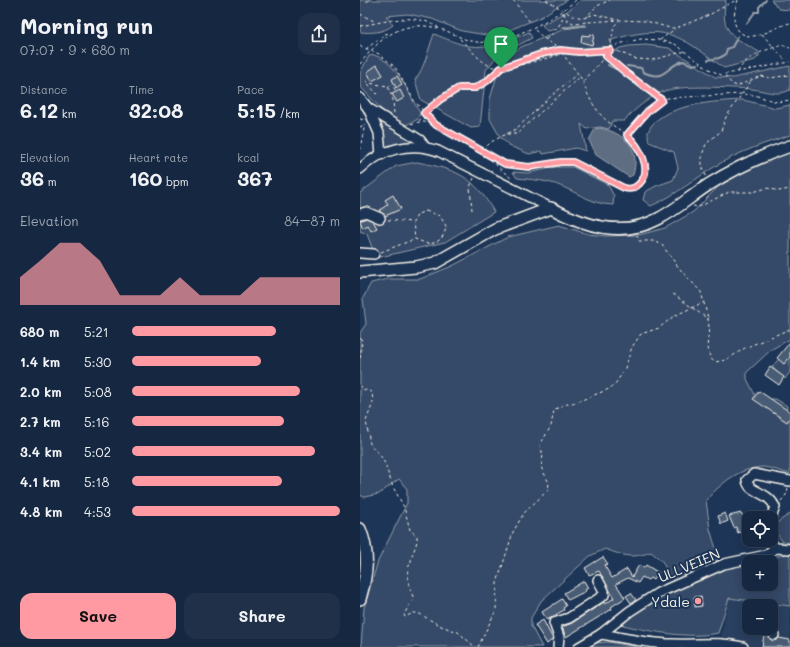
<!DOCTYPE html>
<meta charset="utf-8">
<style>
body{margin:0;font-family:Mali,sans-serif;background:#1f3048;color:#f1f3f6;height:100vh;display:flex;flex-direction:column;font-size:15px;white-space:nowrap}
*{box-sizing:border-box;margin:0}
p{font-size:13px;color:#9ea6b1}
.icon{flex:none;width:22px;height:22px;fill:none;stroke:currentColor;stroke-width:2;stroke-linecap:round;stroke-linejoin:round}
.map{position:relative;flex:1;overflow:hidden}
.drawer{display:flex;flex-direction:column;background:#162841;width:360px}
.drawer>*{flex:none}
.tools{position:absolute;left:382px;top:511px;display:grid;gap:8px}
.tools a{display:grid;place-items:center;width:36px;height:36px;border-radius:8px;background:#162841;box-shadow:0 2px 10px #0003,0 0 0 1px #35445a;font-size:20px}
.pin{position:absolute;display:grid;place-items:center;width:34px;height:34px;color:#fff;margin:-41px -17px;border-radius:50% 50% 50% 0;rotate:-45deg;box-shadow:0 0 4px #0007}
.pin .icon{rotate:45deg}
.round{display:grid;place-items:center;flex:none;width:42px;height:42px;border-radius:12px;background:#1f3048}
.overview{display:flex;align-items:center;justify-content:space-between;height:68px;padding:0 20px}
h1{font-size:22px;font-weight:700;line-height:30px}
.metrics{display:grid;grid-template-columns:repeat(3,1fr);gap:6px;height:68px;padding:4px 20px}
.metrics div{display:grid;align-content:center}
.metrics b{font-size:20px;font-weight:700}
.metrics small{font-size:11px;font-weight:400}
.metrics p{font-size:11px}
.chart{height:112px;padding:8px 20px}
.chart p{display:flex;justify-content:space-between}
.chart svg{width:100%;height:72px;margin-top:4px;fill:#ff9aa2;opacity:.7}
.cta{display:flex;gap:8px;margin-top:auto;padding:8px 20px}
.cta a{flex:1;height:46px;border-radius:12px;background:#ff9aa2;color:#111;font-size:16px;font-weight:700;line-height:46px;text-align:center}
.cta a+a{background:#1f3048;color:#f1f3f6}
ul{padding:0 20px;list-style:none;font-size:13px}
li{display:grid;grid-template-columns:64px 48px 1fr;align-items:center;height:30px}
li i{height:10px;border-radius:5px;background:#ff9aa2}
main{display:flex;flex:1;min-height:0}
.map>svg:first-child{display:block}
.built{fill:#2a4060;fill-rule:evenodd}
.green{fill:#354a67;stroke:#949ea8}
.water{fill:#5e6d82;stroke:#9aa2ab}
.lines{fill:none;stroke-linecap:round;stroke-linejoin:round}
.stream{stroke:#9aa2ab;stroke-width:2}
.building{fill:#485b74;stroke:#f4f1e8}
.minor-casing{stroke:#f4f1e8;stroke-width:12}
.major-casing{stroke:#f4f1e8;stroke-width:14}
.path{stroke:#f4f1e8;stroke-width:1;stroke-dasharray:3 3;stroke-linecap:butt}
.minor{stroke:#1d3557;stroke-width:9}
.major{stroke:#1d3557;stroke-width:11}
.route-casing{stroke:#fff;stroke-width:8}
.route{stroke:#ff9aa2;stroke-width:5}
.poi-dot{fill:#ff9aa2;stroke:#1d3557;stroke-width:1.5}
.labels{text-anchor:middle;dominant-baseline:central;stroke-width:4;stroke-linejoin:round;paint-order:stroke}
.street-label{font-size:14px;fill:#f4f1e8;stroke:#1d3557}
.poi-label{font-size:14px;fill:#f4f1e8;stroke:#1d3557;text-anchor:end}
</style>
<main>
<section class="drawer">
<div class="overview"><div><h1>Morning run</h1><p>07:07 · 9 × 680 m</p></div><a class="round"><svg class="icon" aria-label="share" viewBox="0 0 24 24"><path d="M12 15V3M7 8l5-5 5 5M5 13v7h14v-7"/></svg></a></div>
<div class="metrics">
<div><p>Distance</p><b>6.12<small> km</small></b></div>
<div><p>Time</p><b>32:08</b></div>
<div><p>Pace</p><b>5:15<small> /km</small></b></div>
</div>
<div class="metrics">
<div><p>Elevation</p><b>36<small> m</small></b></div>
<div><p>Heart rate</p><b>160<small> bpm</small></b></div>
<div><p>kcal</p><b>367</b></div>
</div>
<div class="chart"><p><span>Elevation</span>84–87 m</p>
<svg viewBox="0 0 160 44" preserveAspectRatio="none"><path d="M0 44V27L10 17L20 6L30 6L40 17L50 38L60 38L70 38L80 27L90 38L100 38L110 38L120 27L130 27L140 27L150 27L160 27V44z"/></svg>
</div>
<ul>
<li><b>680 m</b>5:21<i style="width:69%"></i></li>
<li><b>1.4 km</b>5:30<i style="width:62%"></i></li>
<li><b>2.0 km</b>5:08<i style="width:81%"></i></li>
<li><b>2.7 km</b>5:16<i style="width:73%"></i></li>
<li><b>3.4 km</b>5:02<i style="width:88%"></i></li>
<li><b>4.1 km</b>5:18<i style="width:72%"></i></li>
<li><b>4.8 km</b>4:53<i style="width:100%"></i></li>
</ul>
<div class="cta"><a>Save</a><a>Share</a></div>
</section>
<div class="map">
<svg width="430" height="647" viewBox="0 0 430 647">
<rect width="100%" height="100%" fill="#1d3557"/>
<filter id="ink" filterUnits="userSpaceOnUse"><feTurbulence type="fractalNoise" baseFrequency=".025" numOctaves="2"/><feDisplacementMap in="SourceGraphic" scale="8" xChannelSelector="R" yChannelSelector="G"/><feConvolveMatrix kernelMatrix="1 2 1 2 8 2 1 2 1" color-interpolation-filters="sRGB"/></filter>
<g filter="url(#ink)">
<path class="built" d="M369 598 430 606V647H366L360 644ZM389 606H411V628H389Z"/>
<g class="green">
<path d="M0 0H207L181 17 152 29 126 35 102 31 72 19 48 14 26 16 33 25C23 33 11 33 0 32Z"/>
<path d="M221 0H366C359 33 374 37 399 52V56L395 60 364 68C318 34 306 23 248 41L252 44V53L260 48 269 46 286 45 309 48 355 77 373 78 430 66V90C416 97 405 90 391 89 372 88 319 84 302 92 287 99 275 109 264 121H252L249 129 240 127 227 129 221 124 226 151 216 148 183 154 182 151 169 154 150 146 140 137 130 119V99L141 62 161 47 207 28 227 26 216 25 187 31 182 25 209 10Z"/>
<polygon points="411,0 430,0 430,10 419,9"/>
<path d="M169 32 172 38 137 56 126 70 120 127 111 128 61 100 55 80C65 67 68 50 74 34 85 38 97 44 109 46 129 49 152 40 169 32Z"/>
<path d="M14 55C39 64 47 92 60 113L58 119 44 126 21 109 0 86V73L9 56Z"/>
<path d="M383 100 416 108 430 105V135C406 143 381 151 359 164 336 178 316 195 291 206L283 200 285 192 296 186 313 180 318 168 314 152 289 142C288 139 288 135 288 132 298 104 359 101 383 100Z"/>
<polygon points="15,114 55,142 24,147"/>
<path d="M430 151V339L412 349 387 372V379L395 395 403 399H416L427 406 426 416 430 418V474C422 472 410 467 402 467 377 469 362 483 346 500L350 529 359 559 311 579 302 561 291 552C272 559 264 556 245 549L230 556 181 601 171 618V626L182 647H1L4 608 18 561 47 503V489L39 479 19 494 4 497 0 495V333L6 324 3 298 11 283 28 279H60L92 266 148 237 199 225 228 234 246 236 279 235 305 228 333 212 358 187 388 169Z"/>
<path d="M57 162C97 170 113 175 134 212L85 242 16 258 7 234 0 231V193L36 166Z"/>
<path d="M196 167H213L248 185 254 196 253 205C230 205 211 187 188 182 178 180 167 179 157 178L153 172 168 173Z"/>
<polygon points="430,346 430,372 425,379 412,367"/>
<polygon points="430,514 430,543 423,542 413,529 419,521"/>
<path d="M430 553V606L369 598 358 633C328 639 293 632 263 625L271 616 302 594 367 566 389 563V584H411V562H394Z"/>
<polygon points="248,642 277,647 228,647 234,643"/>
</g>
<path class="water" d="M240 128C265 133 281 149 273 175L269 177 236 155 229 140 235 129Z"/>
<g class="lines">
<g class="stream">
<polyline points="7,1 9,0"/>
<polyline points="387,23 395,12 399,12 399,7 406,0"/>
<polyline points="204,27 208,28 225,25"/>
<polyline points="348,60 359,58 365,55 367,49 372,47 378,36"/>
<polyline points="248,65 256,69"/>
<path d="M267 66 281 68 283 72C306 82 303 68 323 61L333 65 337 64"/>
</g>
</g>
<g class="building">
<polygon points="230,34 234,35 232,45 221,42 222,35 229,36"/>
<polygon points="17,65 23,75 12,81 7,72"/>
<polygon points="37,76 42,84 36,88 32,79"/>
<polygon points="40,90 44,98 37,102 32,94"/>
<polygon points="33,195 41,209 25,216 19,211 28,204 25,200"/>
<polygon points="6,218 13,221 17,228 11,231 8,225 3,228 0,221"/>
<polygon points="430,342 430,357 424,364 417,358"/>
<polygon points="410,367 424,377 419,385 405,375"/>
<polygon points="399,391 430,412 430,418 427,422 393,399"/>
<polygon points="365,513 368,521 361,524 358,516"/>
<polygon points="381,513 388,522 385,523 388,529 378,533 376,527 374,528 369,516"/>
<polygon points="243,557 248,564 244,565 252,578 267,569 272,577 279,565 284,568 286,565 299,573 293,580 290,578 288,580 282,577 278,583 268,578 256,584 265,598 251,607 252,609 206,637 202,627 212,623 244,602 245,604 254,598 239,571 229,575 225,568"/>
<polygon points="224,581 228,588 225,590 226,591 208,600 204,593"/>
<polygon points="271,593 276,600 271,603 266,596"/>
<polygon points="341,596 342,606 335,607 334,597"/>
<polygon points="202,599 206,606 203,608 204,610 187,620 182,612"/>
<polygon points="183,620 193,639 187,644 175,625"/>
<polygon points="404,635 408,636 413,641 419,638 430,640 430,647 402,647"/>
</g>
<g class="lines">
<g class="minor-casing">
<g id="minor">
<polyline points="0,98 8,108 60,140 65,147"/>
<polyline points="8,108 19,133 21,155"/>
<path d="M0 169C21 149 51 141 78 151L191 208"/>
<polyline points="0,214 6,212 20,218"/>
<polyline points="0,253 14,254"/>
<path d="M411 518 415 507C407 490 389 494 387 480L394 474 430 481"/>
<polyline points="410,540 415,548 430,549"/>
<polyline points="411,624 414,635"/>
<path d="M241 634C265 638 288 644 312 644 336 645 359 641 383 647"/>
<polyline points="198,647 199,637 194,623 209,618 244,595 244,591 238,580"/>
<polyline points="219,647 241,634 270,611 298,593 364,564 406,555 415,548"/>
</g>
</g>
<g class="major-casing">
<g id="major">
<path d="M0 272 56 267 75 263 135 229 191 208C225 226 262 238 298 219 316 210 331 196 348 185 374 169 401 156 430 146"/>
<path d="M0 529C10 554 7 574 0 599"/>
</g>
</g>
<g class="path">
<polyline points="153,0 170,22"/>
<polyline points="186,0 213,16 224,18 234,14 259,20"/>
<path d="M378 0C375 10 371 20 378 30 391 46 415 26 430 23"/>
<polyline points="204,13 207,20 213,23 259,20 286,21 310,28 316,28 349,15 376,0"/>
<polyline points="0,14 16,22"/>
<polyline points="225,18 237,6 250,0"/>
<path d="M0 26C26 22 55 11 79 28"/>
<path d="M175 30C201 56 215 54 249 50"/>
<polyline points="402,34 426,61"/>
<path d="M100 39C110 48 117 59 130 66 141 72 188 58 202 54"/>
<path d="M186 39C194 33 205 21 203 11"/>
<polyline points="300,40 315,29"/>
<polyline points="0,46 19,54 35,67 55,102 76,124"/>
<polyline points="6,49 25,34 30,33"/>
<polyline points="250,49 254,26 259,21"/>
<polyline points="252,49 276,59 292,60 326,51"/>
<polyline points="246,56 266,73 302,99"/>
<path d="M0 64C20 37 44 18 80 29 93 32 103 41 117 42 146 45 195 19 216 0"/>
<polyline points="153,64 181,54 200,50"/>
<path d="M378 72C386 55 406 50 422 45L430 48"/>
<polyline points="365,76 372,84 377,86 401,76 410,78 430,75"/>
<polyline points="6,81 8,83 28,86 33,100 34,114"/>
<polyline points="224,81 252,48 258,44 281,39 299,40 315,44 347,68 361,75 430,62"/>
<polyline points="8,84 17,94"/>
<polyline points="29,86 32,85 36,91"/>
<polyline points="0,119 5,120"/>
<path d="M59 121C68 109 83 93 99 88 104 87 110 89 115 87 125 84 133 75 140 69"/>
<path d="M51 124C80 113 116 151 141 162 152 167 167 169 180 167 190 165 202 160 213 162 229 165 250 181 264 188 271 190 277 188 280 182 291 168 280 146 269 136 258 128 246 123 238 111 230 101 227 93 223 82 220 74 205 59 200 49"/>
<polyline points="0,127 4,125"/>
<polyline points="147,134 157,134 162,129 220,77"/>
<path d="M268 135C279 121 290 103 308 98L381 94 394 95 417 102 430 100"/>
<polyline points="0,149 5,124"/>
<polyline points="123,150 131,142 156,129 190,97 217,74"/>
<polyline points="133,158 137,166 152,179"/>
<polyline points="346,176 342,166 342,155 346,144 361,131 366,117 391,81"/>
<polyline points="333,206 339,207 369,192 393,192 407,188 419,191 430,189"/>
<polyline points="112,210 110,187 114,178"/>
<path d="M66 211 80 216 86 226C85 237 79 243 68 244L55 239 53 222 58 214Z"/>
<polyline points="28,220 52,222"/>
<polyline points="277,235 279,241 293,241 302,245 319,268 341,292 348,318"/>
<polyline points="21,252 55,239"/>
<polyline points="313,294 348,319 349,327 347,348 351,359 355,362 366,360 385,348 430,329"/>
<polyline points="0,338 2,340 0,361"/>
<path d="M0 385 2 389 12 392 13 403 6 421 10 444 23 459 33 487 44 507 50 530 57 536C58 546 51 553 51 562 44 572 49 588 54 599L49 605 44 615 45 617 53 613H58L81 626 98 632 115 647"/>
<polyline points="421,501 426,495 428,488"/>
<polyline points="118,647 136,610 137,583 153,532 164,513 188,490 189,483 181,467 183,455 180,445 191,426 194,410 203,405 217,402 249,389 255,384 264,371 272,347 281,334 299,328 314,316 344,302"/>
</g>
<use href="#minor" class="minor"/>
<use href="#major" class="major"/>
</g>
</g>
<g class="lines" filter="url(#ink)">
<g class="route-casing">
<path id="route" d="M200 50 219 52 250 50 246 56 266 73 302 100 288 111 267 135C279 146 294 170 279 184 275 188 270 190 264 188L213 162H201L169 167 145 164 76 125 64 113 81 99 99 88H115L127 81 141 68 181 54Z"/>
</g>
<use href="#route" class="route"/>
</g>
<circle class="poi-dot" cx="338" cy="601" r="4"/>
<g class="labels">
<g class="street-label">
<text transform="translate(329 565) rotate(-23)">ULLVEIEN</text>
</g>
<g class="poi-label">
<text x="330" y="601">Ydale</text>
</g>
</g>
</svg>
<div class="tools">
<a><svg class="icon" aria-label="locate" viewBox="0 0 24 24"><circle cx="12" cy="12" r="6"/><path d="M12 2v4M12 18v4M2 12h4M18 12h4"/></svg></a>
<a>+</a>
<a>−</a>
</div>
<div class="pin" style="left:141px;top:68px;background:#1e9e55"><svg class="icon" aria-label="arrive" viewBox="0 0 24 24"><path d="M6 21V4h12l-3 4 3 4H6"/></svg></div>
</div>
</main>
